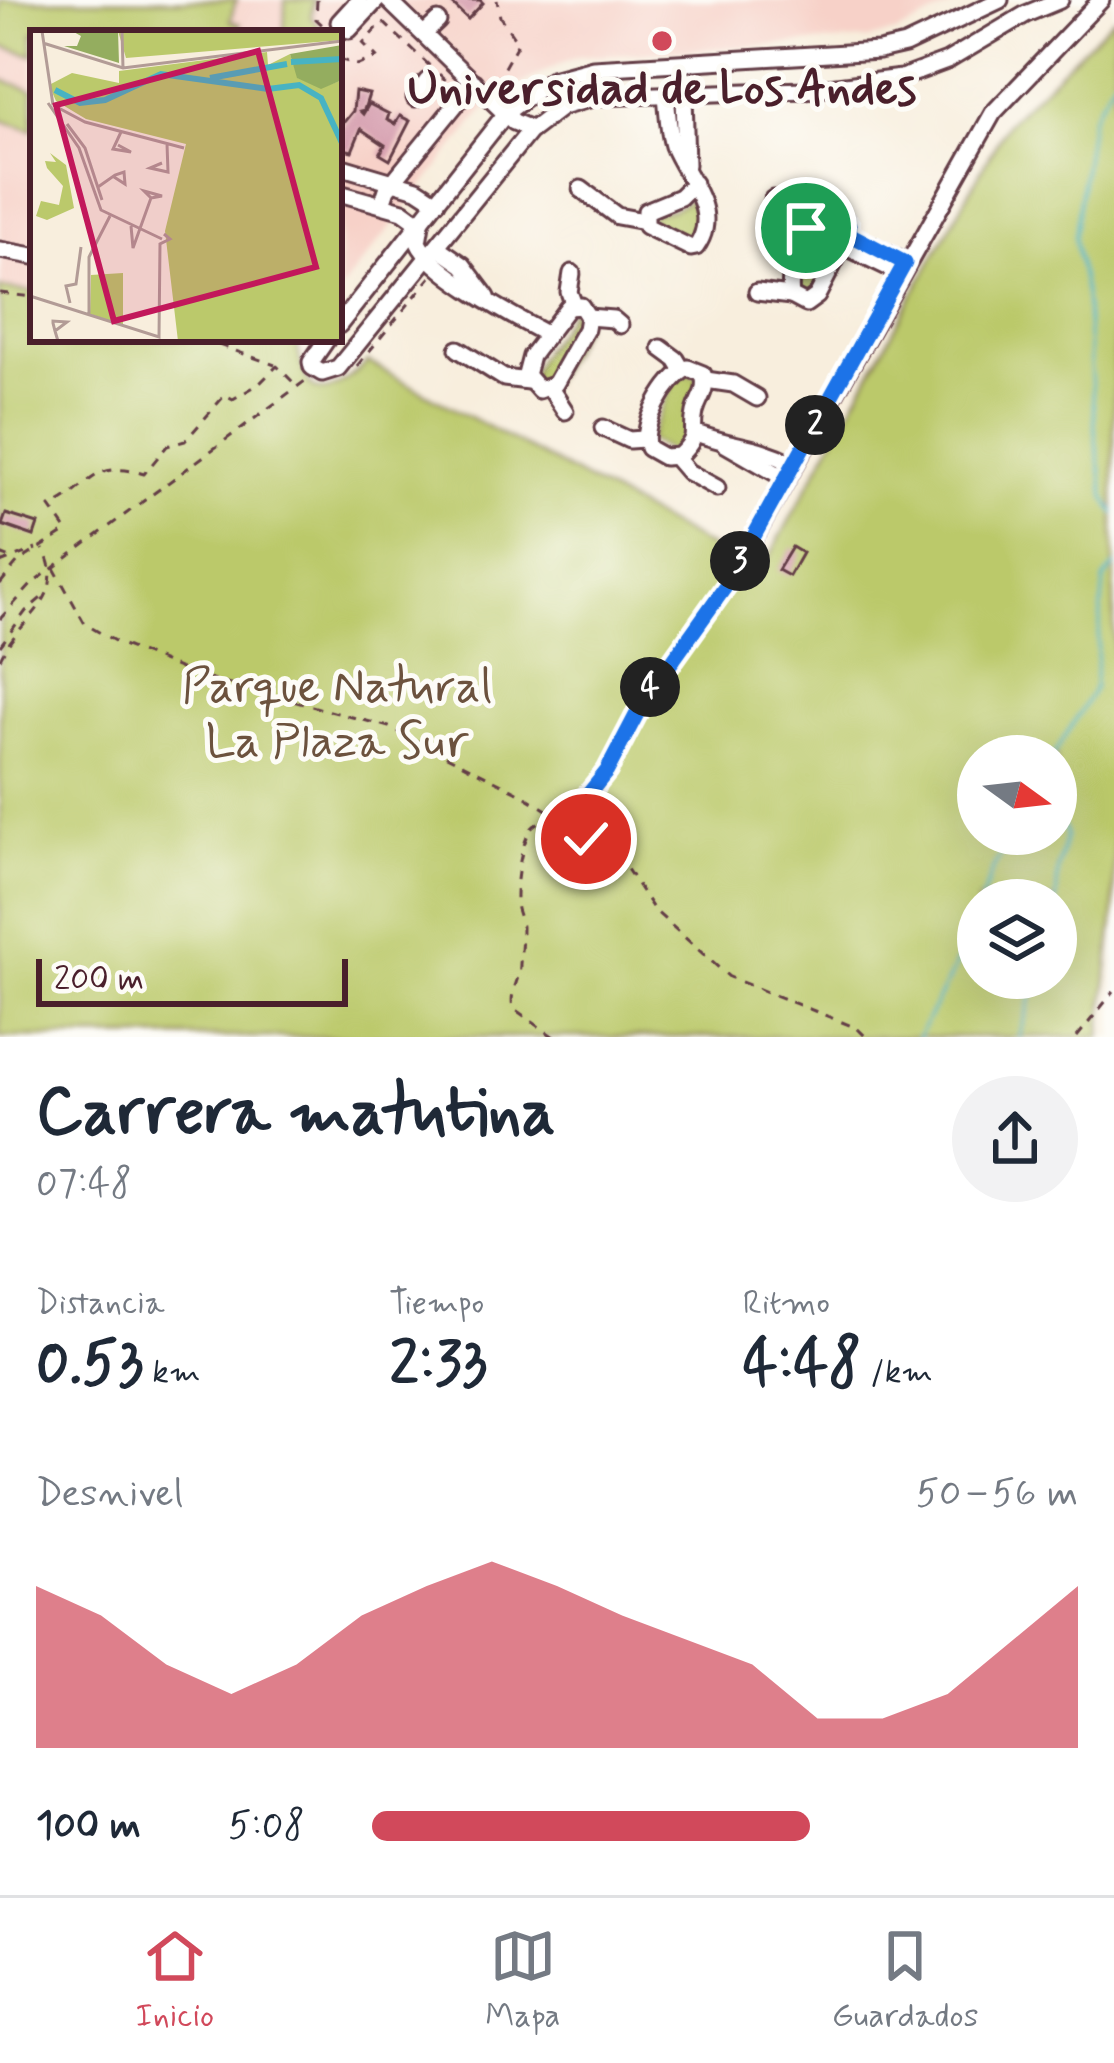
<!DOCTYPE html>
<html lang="es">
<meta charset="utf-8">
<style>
body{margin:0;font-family:Mynerve,sans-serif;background:#f2f2f3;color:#1f2937;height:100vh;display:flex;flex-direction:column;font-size:45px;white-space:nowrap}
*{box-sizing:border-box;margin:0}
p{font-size:39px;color:#747a83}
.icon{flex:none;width:66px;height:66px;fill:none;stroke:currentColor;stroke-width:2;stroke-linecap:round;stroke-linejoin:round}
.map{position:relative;height:1037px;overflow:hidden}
.details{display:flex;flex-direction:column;background:#fff;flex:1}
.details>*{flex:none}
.needle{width:78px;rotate:105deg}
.controls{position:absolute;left:957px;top:735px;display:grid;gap:24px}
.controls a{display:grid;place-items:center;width:120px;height:120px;border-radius:50%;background:#fff;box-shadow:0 12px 48px #0002;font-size:60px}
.scale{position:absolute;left:36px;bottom:30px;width:312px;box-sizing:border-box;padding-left:12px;border:6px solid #4a1f2b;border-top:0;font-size:33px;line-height:42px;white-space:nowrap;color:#4a1f2b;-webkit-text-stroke:9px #fdfcf7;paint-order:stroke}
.pin{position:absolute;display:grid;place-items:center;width:102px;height:102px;color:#fff;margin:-51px;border:6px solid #fff;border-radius:50%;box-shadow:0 3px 12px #0007}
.km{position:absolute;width:60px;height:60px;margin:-30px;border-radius:50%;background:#222;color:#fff;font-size:33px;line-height:60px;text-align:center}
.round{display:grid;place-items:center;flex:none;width:126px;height:126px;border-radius:63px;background:#f2f2f3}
.head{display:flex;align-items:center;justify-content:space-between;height:204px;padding:0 36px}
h1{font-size:66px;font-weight:700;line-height:90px}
.figures{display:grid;grid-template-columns:repeat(3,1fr);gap:18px;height:204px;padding:12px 36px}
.figures div{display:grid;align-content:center}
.figures b{font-size:60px;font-weight:700}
.figures small{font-size:33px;font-weight:400}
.figures p{font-size:33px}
.chart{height:336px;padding:24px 36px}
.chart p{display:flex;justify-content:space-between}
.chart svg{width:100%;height:216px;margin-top:12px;fill:#d1495b;opacity:.7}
ul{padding:0 36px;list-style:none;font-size:39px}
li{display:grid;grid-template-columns:192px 144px 1fr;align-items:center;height:90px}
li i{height:30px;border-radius:15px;background:#d1495b}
.tab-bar{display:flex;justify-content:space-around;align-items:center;height:168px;border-top:3px solid #e0e1e3;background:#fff;font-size:33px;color:#747a83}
.tab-bar a{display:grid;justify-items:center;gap:6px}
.tab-bar .on{color:#d1495b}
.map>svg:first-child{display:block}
.built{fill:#f7d1c8}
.green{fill:#bbc96b;stroke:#82744b;stroke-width:3;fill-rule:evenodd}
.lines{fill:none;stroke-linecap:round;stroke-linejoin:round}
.stream{stroke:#47b3c3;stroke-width:3}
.building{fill:#d294a7}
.minor-casing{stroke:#643e46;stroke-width:21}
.path{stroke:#643e46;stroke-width:3;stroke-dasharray:9 9;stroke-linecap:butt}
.minor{stroke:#fff;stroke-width:15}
.route-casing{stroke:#fff;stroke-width:24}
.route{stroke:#1a73e8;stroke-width:15}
.poi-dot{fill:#d1495b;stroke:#fdfcf7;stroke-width:4.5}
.labels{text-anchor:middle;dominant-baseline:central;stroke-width:10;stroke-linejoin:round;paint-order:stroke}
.poi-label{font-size:48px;font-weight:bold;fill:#4a1f2b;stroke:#fdfcf7}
.park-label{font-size:48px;fill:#6c523e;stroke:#fdfcf7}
.inset-river{fill:none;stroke:#47b3c3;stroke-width:6}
.inset-road{fill:none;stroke:#b29b96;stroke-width:3}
.view{fill:#c2185b;fill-opacity:0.15;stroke:#c2185b;stroke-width:6}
.inset-edge{fill:none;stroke:#4a1f2b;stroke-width:6}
</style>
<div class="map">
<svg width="1114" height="1037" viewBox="0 0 1114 1037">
<rect width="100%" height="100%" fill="#fdfcf7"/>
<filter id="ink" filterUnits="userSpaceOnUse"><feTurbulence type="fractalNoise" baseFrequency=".00833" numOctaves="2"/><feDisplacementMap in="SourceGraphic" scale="24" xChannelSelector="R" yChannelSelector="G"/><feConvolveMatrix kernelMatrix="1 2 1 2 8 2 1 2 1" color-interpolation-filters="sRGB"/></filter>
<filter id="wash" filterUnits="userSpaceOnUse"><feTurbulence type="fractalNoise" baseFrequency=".004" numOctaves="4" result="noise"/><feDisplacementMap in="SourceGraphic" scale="48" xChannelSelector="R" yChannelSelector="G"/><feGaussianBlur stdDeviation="2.7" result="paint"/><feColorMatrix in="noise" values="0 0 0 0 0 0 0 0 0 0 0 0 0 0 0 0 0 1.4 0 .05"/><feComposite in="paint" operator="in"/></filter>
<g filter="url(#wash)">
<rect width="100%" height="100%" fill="#f8eedd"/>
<polygon class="built" points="0,0 966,0 896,33 866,40 578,56 559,64 493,99 339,292 339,33 33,33 33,292 0,288"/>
<g class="green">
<polygon points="0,0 236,0 230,21 240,24 238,33 33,33 33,55 0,46"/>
<polygon points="285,0 314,0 311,17 323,32 284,33"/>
<path d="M1114 18V910L1101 1037H0V288L33 292V339H248L277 346 297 340C304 404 326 401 368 362L760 574 1007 123ZM978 756H1056V834H978ZM978 900H1056V978H978Z"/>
<polygon points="0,79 33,90 33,130 0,120"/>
<polygon points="690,199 699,225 697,236 688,241 650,220 651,213 673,209"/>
<polygon points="825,218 843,223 844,234 813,293 805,300 792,287 814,225"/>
<path d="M571 309 581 312 583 326 550 384H538L531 377C538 350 560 333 571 309Z"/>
<polygon points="687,373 699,377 691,433 672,453 649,440 674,381"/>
</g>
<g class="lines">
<g class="stream">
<polyline points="1114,78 1091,118 1074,238 1085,297 1096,441 1105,497 1114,513"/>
<polyline points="1053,756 1094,689 1104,580 1114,566"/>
<polyline points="1056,806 1066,835 1058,868 1056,904"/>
<polyline points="981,900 994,867 1014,834"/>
<polyline points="918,1037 954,969 978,908"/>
<polyline points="1019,1037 1038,978"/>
</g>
</g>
<g id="blocks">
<g class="building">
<polygon points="448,0 480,0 483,3 468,19"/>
<polygon points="355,91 369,94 364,110 360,111 363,114 369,104 389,114 387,120 395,124 400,116 410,121 390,160 380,154 385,145 361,129 352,151 339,148 342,137 339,128 353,111"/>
<polygon points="6,514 38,524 34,536 2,525"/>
<polygon points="792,547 802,553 789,576 778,570"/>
</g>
</g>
</g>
<g filter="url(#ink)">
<use href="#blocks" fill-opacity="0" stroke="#643e46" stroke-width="3"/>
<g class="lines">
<g class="minor-casing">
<g id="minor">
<polyline points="388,0 514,122 531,129"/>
<polyline points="339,22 359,0"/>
<polyline points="349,30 377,0"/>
<polyline points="424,34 438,21"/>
<polyline points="684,95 686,165"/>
<path d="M666 96C668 112 668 130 673 146 685 177 722 211 696 247L691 248 646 226V211L680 197 694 183"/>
<polyline points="415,98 427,81"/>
<polyline points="339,166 417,189 437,202"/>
<polyline points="581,189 617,216 644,221"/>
<path d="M339 193 403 211 421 224 418 242C431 273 514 317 546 334"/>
<polyline points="773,199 820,215"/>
<polyline points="382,204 387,189 474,82"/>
<path d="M827 213 845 220 849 234 817 296 806 304 791 296C787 271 802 223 827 213Z"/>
<polyline points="849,234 906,263"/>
<polyline points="844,246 900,273"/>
<polyline points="437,247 463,265 487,297"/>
<polyline points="0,250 33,256"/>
<polyline points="572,273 569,292 574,305"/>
<polyline points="757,292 791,296"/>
<polygon points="581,306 588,317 586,329 555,384 539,390 526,375 531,356 568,307"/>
<polyline points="588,317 613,319 620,325"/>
<polyline points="339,325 507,112 552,79 593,68 879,51 905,45 1000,0"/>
<polyline points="327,339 311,362 312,367 322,373 338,368 529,132 562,107 596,97 805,90 901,78 947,61 1026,14 1060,0"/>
<polyline points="661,348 676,359 682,369"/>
<polyline points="458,349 504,378 528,381"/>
<path d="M688 368 703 374C708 392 699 396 695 412 690 434 701 435 679 456L664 457 648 448C639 426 668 377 688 368Z"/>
<polyline points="706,380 733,384 757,398"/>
<polyline points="550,388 565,411"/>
<polyline points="603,428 629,440 644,439"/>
<path d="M696 433C733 447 757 445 794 464"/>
<polyline points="725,444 786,479"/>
<polyline points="676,458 688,472 717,488"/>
<polyline points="742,559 993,113 1101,0"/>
</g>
</g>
<g class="path">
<polyline points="317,0 316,19 331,33"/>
<polyline points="339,44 339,61"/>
<polyline points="339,59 358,65 377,57 363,43 383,22 432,68"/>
<polyline points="439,74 454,88"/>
<polyline points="495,83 518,43 500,17 497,0"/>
<polyline points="0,293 33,297"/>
<polyline points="202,339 275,365"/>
<polyline points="357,366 431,277"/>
<polyline points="0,554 11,558"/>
<polyline points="0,563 36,549"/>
<polyline points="54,568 85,624 118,643 193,674 389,727 516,791 576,828 592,848 627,869 654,910 729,977 857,1028 866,1037"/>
<path d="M0 584 18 562 67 531 50 507C91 490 90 458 144 474L167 446 185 441 225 395 233 399 259 384 277 366 297 386"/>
<polyline points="0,619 33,583 305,381"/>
<polyline points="0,646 26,611 46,594"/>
<path d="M0 659C19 617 70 599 43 549"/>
<path d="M554 1037 513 1008C509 990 520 982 520 964 521 952 522 939 522 927 522 923 518 913 517 909 513 892 521 841 532 828 540 819 548 820 557 817 576 811 594 788 605 773 627 743 634 701 661 677L735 571"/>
<polyline points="1077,1037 1114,991"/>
</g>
<use href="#minor" class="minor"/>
</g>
</g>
<g class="lines" filter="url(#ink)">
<g class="route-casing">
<polyline id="route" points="586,839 558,817 587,796 607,771 641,706 645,691 661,677 728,583 905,263 849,234 849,225 839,215 820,214 806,228"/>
</g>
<use href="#route" class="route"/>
</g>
<circle class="poi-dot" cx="662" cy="41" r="12"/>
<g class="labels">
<g class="poi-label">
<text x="662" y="89">Universidad de Los Andes</text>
</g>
<g class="park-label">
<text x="337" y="687">Parque Natural<tspan x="337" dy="55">La Plaza Sur</tspan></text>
</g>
</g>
<g transform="translate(30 30)">
<rect width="312" height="312" fill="#f8eedd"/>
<path d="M88 1H312V10L96 28ZM237 22 238 35 260 24 268 48 291 58 312 50V311H148L135 201 156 114 56 89 26 71 19 55 42 43 89 53V41ZM20 123 36 135 44 178 17 190 6 186 11 171 29 175 33 156 17 138 15 131 26 132ZM93 243V295L60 284 61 245Z" fill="#bbc96b"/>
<path d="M42 1H88L89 33 34 16H47L51 6ZM312 15V50L291 59 267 48 260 24Z" fill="#94ad5f"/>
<path class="inset-river" d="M261 32 312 29M180 48 257 34M25 60 50 73 75 70 131 44 238 59 269 55 291 68 312 113"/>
<path class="inset-road" d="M12 1 23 75M92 1 93 38M13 13 93 38 312 11M18 73 49 118 71 180 132 209M23 75 55 92 154 118M37 94 55 118 72 170M88 115 101 122 83 119 91 102M132 133 120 138 138 142 137 114M68 157 85 145 94 142 95 154 84 147M101 196 103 218 121 168 114 161 132 166 121 168M0 266 129 307 130 214 140 209 134 204M40 273 36 256 46 254 51 217M59 284V227L80 186M25 301 37 292 23 291V293L25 301 28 311"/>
<path class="view" d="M228 21 286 237 84 291 26 75Z"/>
<rect width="312" height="312" class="inset-edge"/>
</g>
</svg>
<div class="controls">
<a><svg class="needle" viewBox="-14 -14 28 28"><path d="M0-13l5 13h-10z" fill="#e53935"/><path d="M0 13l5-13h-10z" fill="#747a83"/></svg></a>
<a><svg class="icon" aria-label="layers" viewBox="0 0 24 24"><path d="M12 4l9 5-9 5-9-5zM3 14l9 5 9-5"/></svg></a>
</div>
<div class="scale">200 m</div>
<div class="pin" style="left:806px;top:228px;background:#1e9e55"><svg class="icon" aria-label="arrive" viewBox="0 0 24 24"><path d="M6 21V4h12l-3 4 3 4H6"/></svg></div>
<div class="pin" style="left:586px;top:839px;background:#d93025"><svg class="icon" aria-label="check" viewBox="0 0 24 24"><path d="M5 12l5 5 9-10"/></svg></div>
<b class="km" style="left:815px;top:425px">2</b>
<b class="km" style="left:740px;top:561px">3</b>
<b class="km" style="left:650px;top:687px">4</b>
</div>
<section class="details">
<div class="head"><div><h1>Carrera matutina</h1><p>07:48</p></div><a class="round"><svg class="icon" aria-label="share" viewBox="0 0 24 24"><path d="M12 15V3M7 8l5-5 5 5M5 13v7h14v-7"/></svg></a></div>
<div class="figures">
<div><p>Distancia</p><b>0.53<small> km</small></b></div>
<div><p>Tiempo</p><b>2:33</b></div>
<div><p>Ritmo</p><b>4:48<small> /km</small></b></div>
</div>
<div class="chart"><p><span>Desnivel</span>50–56 m</p>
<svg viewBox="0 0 160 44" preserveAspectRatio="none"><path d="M0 44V11L10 17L20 27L30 33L40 27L50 17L60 11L70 6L80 11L90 17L100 22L110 27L120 38L130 38L140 33L150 22L160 11V44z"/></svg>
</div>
<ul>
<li><b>100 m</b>5:08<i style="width:62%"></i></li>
</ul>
</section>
<nav class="tab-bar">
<a class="on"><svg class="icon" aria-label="home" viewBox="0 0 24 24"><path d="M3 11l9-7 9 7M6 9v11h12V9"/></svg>Inicio</a>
<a><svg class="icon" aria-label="map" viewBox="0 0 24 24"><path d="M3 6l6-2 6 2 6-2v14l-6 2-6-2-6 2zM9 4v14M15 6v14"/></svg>Mapa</a>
<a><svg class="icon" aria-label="saved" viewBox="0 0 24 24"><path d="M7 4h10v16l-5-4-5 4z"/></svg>Guardados</a>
</nav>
